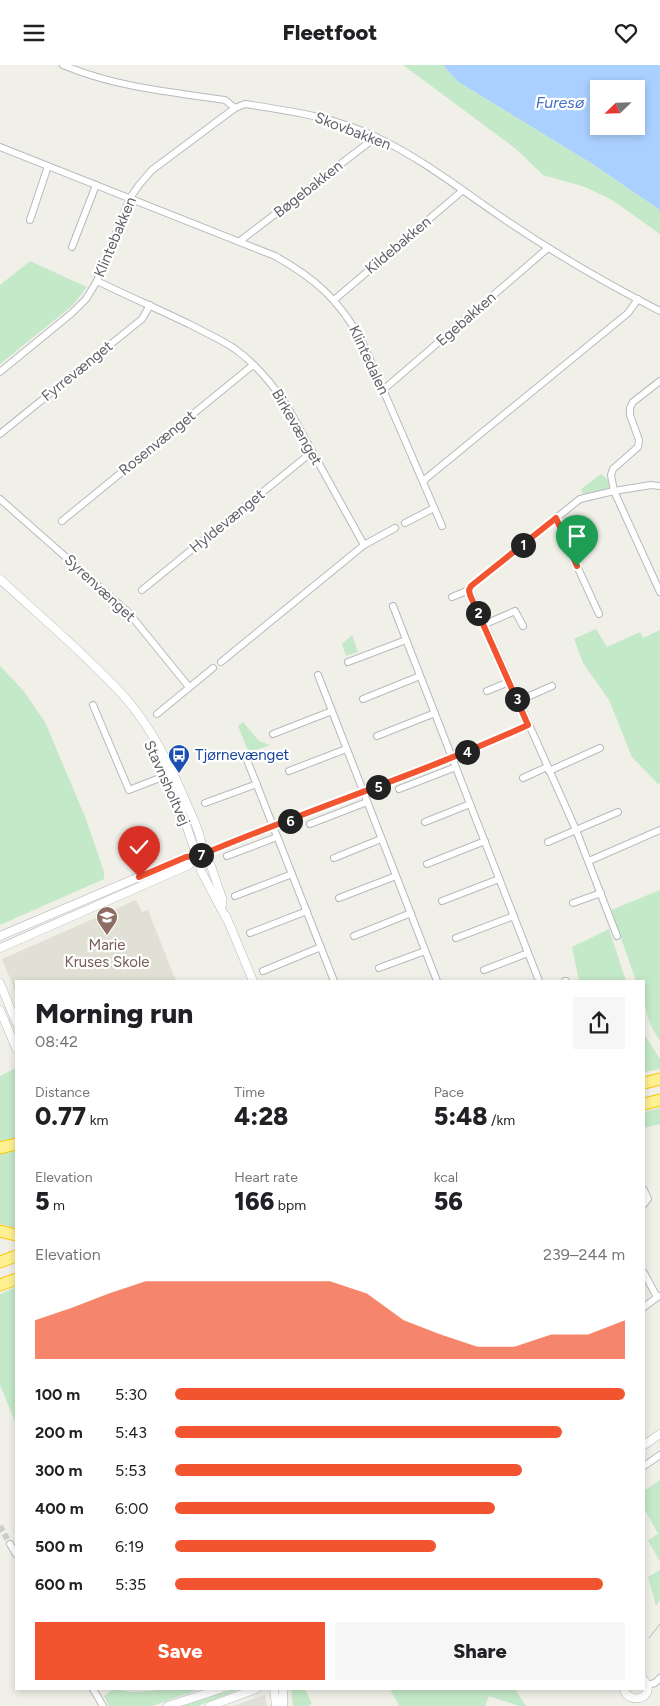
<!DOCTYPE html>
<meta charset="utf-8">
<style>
body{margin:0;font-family:Figtree,sans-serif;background:#f6f6f6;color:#202124;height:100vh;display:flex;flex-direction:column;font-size:19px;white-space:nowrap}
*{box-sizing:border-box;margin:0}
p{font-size:16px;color:#757577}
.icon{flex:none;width:28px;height:28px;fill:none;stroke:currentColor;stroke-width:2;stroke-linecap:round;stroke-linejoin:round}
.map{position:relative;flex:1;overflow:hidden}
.details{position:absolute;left:15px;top:915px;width:630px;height:710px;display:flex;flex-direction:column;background:#fff;border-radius:0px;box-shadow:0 2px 8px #0003}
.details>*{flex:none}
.needle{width:32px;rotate:247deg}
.controls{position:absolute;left:590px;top:15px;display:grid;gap:10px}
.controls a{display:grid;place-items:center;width:55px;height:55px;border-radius:0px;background:#fff;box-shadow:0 2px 8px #0003;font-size:25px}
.pin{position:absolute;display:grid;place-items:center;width:42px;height:42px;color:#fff;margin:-51px -21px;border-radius:50% 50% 50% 0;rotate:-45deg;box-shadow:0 0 5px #0007}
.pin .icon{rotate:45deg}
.km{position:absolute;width:25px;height:25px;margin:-12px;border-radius:50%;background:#222;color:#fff;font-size:14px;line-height:25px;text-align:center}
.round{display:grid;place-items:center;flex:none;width:52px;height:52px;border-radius:0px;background:#f6f6f6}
.summary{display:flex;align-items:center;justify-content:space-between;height:85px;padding:0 20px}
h1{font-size:28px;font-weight:800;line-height:38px}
.stats{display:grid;grid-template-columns:repeat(3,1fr);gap:8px;height:85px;padding:5px 20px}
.stats div{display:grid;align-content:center}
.stats b{font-size:25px;font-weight:800}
.stats small{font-size:14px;font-weight:400}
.stats p{font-size:14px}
.chart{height:140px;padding:10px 20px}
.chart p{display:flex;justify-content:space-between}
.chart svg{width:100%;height:90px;margin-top:5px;fill:#f1542e;opacity:.7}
.action{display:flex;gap:10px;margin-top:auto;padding:10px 20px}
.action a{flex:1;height:58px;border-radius:0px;background:#f1542e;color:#fff;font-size:20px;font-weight:800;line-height:58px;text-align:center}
.action a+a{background:#f6f6f6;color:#202124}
ul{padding:0 20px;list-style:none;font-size:16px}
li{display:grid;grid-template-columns:80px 60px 1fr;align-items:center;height:38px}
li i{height:12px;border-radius:6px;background:#f1542e}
header{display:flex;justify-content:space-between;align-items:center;height:65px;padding:0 20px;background:#fff;font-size:22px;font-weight:800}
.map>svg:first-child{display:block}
.industrial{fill:#e0dfda}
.education{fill:#e1e0d5}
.green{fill:#c4e9c8}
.water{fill:#aad0ff;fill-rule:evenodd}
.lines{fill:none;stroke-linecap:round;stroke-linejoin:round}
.minor-tunnel{stroke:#ccccc8;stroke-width:6;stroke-dasharray:6 3;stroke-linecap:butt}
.minor-casing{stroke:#b8b9be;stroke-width:8}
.tertiary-casing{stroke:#b8b9be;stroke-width:9}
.motorway-casing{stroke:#f9c900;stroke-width:13}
.minor{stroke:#fff;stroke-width:6}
.tertiary{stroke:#fff;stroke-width:8}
.motorway{stroke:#fff091;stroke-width:11}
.tram{stroke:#b8b9b9;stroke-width:1}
.route-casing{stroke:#fff;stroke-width:10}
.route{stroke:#f1542e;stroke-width:6}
.labels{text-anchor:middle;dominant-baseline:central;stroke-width:4.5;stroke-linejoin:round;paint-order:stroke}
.street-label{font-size:15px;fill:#5f6268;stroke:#fff}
.transit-label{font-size:15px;fill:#164399;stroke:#fff;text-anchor:start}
.education-label{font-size:15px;fill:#785e54;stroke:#fff}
.water-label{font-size:16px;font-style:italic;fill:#4271c1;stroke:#fff}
</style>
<header><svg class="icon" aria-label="menu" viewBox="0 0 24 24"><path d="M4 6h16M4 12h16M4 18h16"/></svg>Fleetfoot<svg class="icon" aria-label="heart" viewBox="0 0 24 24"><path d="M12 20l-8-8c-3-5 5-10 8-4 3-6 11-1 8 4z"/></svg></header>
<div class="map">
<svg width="660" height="1641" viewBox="0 0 660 1641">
<rect width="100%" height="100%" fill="#f1f0e8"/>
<polygon class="industrial" points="265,1630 267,1641 233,1641"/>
<polygon class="education" points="136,835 142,847 148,845 176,916 16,916 16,928 2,894"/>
<g class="green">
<polygon points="403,0 443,0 457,16 465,21 591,98 660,145 660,169 612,135 585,122 543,110 516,84"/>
<polygon points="30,196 87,222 72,241 0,299 0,220"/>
<polygon points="601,409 608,415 609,422 607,425 583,429 581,424"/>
<polygon points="596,564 607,582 640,567 643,573 660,565 660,718 658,719 632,692 609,635 583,598 574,574"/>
<polygon points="352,570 358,587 346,591 342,579"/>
<polygon points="0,601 23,625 45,657 86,754 104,807 104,814 0,860"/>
<polygon points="243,657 259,676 270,680 249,688 238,661"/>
<path d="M660 825V976C646 956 644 940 644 916H636L611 845Z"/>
<polygon points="609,864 626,916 579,916 572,882"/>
<polygon points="644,969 660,994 660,1004 644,1007"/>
<polygon points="16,1003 16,1073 0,1080 0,1011"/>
<polygon points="660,1043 660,1059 644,1063 644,1047"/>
<polygon points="16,1083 16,1163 0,1159 0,1088"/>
<polygon points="16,1222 16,1359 0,1320 0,1229"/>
<polygon points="660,1415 660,1497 648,1475 658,1469 644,1443 644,1426"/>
<polygon points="660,1505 660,1535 656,1541 648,1512"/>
<polygon points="113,1624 133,1627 151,1626 162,1624 201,1624 152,1641 109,1641 104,1631"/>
<polygon points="234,1624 240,1624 198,1641 182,1641"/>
<polygon points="291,1624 305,1624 312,1639 307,1641 293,1641"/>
<polygon points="390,1624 515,1624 526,1641 519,1641 489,1631 485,1641 399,1641"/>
</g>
<path class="water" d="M443 0H660V145L591 98 465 21 457 16ZM599 24H636V61H599Z"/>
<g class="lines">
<polyline class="minor-tunnel" points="0,1461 10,1479"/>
<g class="minor-casing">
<g id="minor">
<path d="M63 0C115 22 170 27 225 35L235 43 245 39C290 46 335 52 376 72 423 94 464 127 507 156 556 189 607 219 660 246"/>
<path d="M0 82 275 191C315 213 339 235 362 276L442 461"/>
<polyline points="30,155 48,101"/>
<polyline points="240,176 376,72"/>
<polyline points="72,182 96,120"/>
<path d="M97 216C128 231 160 245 191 260 206 268 222 275 235 284 256 299 273 320 287 341L364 480"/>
<polyline points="334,235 462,126"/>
<polyline points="0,307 72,248 86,234 97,216 130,133 139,120 152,105 235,43"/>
<polyline points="660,316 633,337 630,343 630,350 639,375 638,382 613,404 611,410 614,426 660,527"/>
<polyline points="383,325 548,183"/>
<polyline points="0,369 142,254 150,240"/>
<polyline points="423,416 628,248 638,234"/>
<polyline points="0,434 128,547 189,622"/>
<polyline points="555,453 599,549"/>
<polyline points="62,456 253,300"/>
<polyline points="405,458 434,443"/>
<polyline points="142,525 312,387"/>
<polyline points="469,525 576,765 617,871"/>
<polyline points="469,525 471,521 580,434 614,426 651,420 660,421"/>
<polyline points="452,532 469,525"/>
<polyline points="393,541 539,916"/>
<polyline points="483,560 515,546 523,561"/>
<polyline points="221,597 364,480 395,463"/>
<polyline points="348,597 406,575"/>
<polyline points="318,610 437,916"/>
<polyline points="487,626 509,617"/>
<polyline points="363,634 420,611"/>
<polyline points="518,636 552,621"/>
<polyline points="93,640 129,725 170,709"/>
<polyline points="157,649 213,603"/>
<polyline points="273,669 332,646"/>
<polyline points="377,671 435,648"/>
<polyline points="247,695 334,916"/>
<polyline points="289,706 346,684"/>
<polyline points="549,706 600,683"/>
<polyline points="523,713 547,702"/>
<polyline points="399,724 456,702"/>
<polyline points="205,738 257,719"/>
<polyline points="425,757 470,739"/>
<polyline points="310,759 367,737"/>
<polyline points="548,777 618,747"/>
<polyline points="201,790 481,681 528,660"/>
<polyline points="227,791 277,772"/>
<polyline points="334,793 381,774"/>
<polyline points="589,796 660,765"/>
<polyline points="427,799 485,776"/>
<polyline points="235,831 292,809"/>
<polyline points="339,833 396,811"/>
<polyline points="442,836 499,814"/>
<polyline points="573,838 601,828"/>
<polyline points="250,868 307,846"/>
<polyline points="354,871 411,848"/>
<polyline points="456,873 514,851"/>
<polyline points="379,903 425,886"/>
<polyline points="484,905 528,888"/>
<polyline points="263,906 321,882"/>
<polyline points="565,916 566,916"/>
<polyline points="644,1125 648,1134 644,1139"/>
<polyline points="644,1208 657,1232"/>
<polyline points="644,1242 659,1231"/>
<polyline points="644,1401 660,1390"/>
<polyline points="10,1479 16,1489"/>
<polyline points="647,1620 655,1618 660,1613"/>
<polyline points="93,1624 103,1641"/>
</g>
</g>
<g class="tertiary-casing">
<g id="tertiary">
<path d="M0 514C41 552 84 588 122 629 148 658 168 695 183 730 189 745 198 761 201 776 204 786 198 796 201 806L227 855"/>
<polyline points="154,684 180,742 194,783 201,790 207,794 211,801 222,833 222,840"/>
<polyline points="226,851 253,916"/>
<polyline points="0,871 186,792 199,791"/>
<polyline points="0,883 189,800 201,790"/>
<polyline points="0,918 16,957"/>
<polyline points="0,945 16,983"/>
<polyline points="644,1380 660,1369"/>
<polyline points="274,1624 276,1641"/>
<polyline points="283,1624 283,1641"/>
<path d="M624 1624C628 1641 658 1633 644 1615"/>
<polyline points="168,1641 220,1624"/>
<polyline points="210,1641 256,1624"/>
</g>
</g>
<g class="motorway-casing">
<g id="motorway">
<polyline points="644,1018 660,1014"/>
<polyline points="644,1039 660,1035"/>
<polyline points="0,1083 16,1079"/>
<polyline points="0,1166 16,1170"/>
<polyline points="0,1197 16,1191"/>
<polyline points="0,1220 16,1214"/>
</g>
</g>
<use href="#minor" class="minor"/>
<use href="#tertiary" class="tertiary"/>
<use href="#motorway" class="motorway"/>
<polyline class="tram" points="649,1573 660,1559"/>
</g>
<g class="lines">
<g class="route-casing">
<path id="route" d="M139 812 186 792 201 790C309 744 421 709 528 660L470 530 469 525 471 521 556 453 577 501"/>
</g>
<use href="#route" class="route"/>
</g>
<defs>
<g id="bus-pin" transform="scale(1.125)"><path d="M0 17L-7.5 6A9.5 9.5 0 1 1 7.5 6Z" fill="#1a4fb4" stroke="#fff"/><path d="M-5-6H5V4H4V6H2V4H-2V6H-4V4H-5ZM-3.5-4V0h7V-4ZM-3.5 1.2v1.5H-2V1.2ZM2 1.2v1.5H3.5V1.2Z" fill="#fff"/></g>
<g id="school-pin" transform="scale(1.125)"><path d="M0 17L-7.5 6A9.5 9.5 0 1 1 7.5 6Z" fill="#8d6e63" stroke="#fff"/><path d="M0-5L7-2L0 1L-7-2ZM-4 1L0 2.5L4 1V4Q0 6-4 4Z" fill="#fff"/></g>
</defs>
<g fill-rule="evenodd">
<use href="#bus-pin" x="179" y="690"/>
<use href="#school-pin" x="107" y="852"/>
</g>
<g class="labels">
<g class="street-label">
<text transform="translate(353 66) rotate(21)">Skovbakken</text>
<text transform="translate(308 124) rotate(-38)">Bøgebakken</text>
<text transform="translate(115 172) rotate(-67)">Klintebakken</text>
<text transform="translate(398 180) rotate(-40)">Kildebakken</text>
<text transform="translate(466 254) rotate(-41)">Egebakken</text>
<text transform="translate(369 295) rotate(65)">Klintedalen</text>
<text transform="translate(77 306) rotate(-39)">Fyrrevænget</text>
<text transform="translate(297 362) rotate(60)">Birkevænget</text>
<text transform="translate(157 378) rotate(-39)">Rosenvænget</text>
<text transform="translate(227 456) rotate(-39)">Hyldevænget</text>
<text transform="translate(100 523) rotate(43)">Syrenvænget</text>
<text transform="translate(167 718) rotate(66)">Stavnsholtvej</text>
</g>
<g class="transit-label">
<text x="195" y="690">Tjørnevænget</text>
</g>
<g class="education-label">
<text x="107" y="880">Marie<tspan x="107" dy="17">Kruses Skole</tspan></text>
</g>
<g class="water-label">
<text x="560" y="37">Furesø</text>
</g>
</g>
</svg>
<div class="controls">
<a><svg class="needle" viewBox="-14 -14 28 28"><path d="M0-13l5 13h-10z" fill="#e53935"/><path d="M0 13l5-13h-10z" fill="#757577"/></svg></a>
</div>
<div class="pin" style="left:577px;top:501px;background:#1e9e55"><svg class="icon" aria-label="arrive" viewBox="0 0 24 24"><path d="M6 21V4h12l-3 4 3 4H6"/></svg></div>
<div class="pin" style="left:139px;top:812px;background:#d93025"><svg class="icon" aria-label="check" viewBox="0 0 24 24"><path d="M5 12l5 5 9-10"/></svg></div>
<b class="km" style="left:523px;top:480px">1</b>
<b class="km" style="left:478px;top:548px">2</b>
<b class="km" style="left:517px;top:634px">3</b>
<b class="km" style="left:467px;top:687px">4</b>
<b class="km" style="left:378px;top:722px">5</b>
<b class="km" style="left:290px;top:756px">6</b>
<b class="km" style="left:201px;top:790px">7</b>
<section class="details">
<div class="summary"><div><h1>Morning run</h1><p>08:42</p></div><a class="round"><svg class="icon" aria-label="share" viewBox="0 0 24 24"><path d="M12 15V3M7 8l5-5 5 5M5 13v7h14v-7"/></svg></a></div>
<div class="stats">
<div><p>Distance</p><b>0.77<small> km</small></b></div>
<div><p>Time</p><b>4:28</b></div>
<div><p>Pace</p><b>5:48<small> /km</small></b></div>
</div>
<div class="stats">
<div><p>Elevation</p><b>5<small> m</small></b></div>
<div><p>Heart rate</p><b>166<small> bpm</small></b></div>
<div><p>kcal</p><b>56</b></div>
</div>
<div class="chart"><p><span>Elevation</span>239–244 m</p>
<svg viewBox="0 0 160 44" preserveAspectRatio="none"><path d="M0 44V25L10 19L20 12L30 6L40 6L50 6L60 6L70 6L80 6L90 12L100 25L110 32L120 38L130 38L140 32L150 32L160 25V44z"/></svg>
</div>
<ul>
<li><b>100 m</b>5:30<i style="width:100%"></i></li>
<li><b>200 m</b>5:43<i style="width:86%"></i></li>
<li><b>300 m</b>5:53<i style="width:77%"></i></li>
<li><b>400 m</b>6:00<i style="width:71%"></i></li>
<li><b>500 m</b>6:19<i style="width:58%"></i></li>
<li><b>600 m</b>5:35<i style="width:95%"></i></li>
</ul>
<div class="action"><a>Save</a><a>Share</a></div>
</section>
</div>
